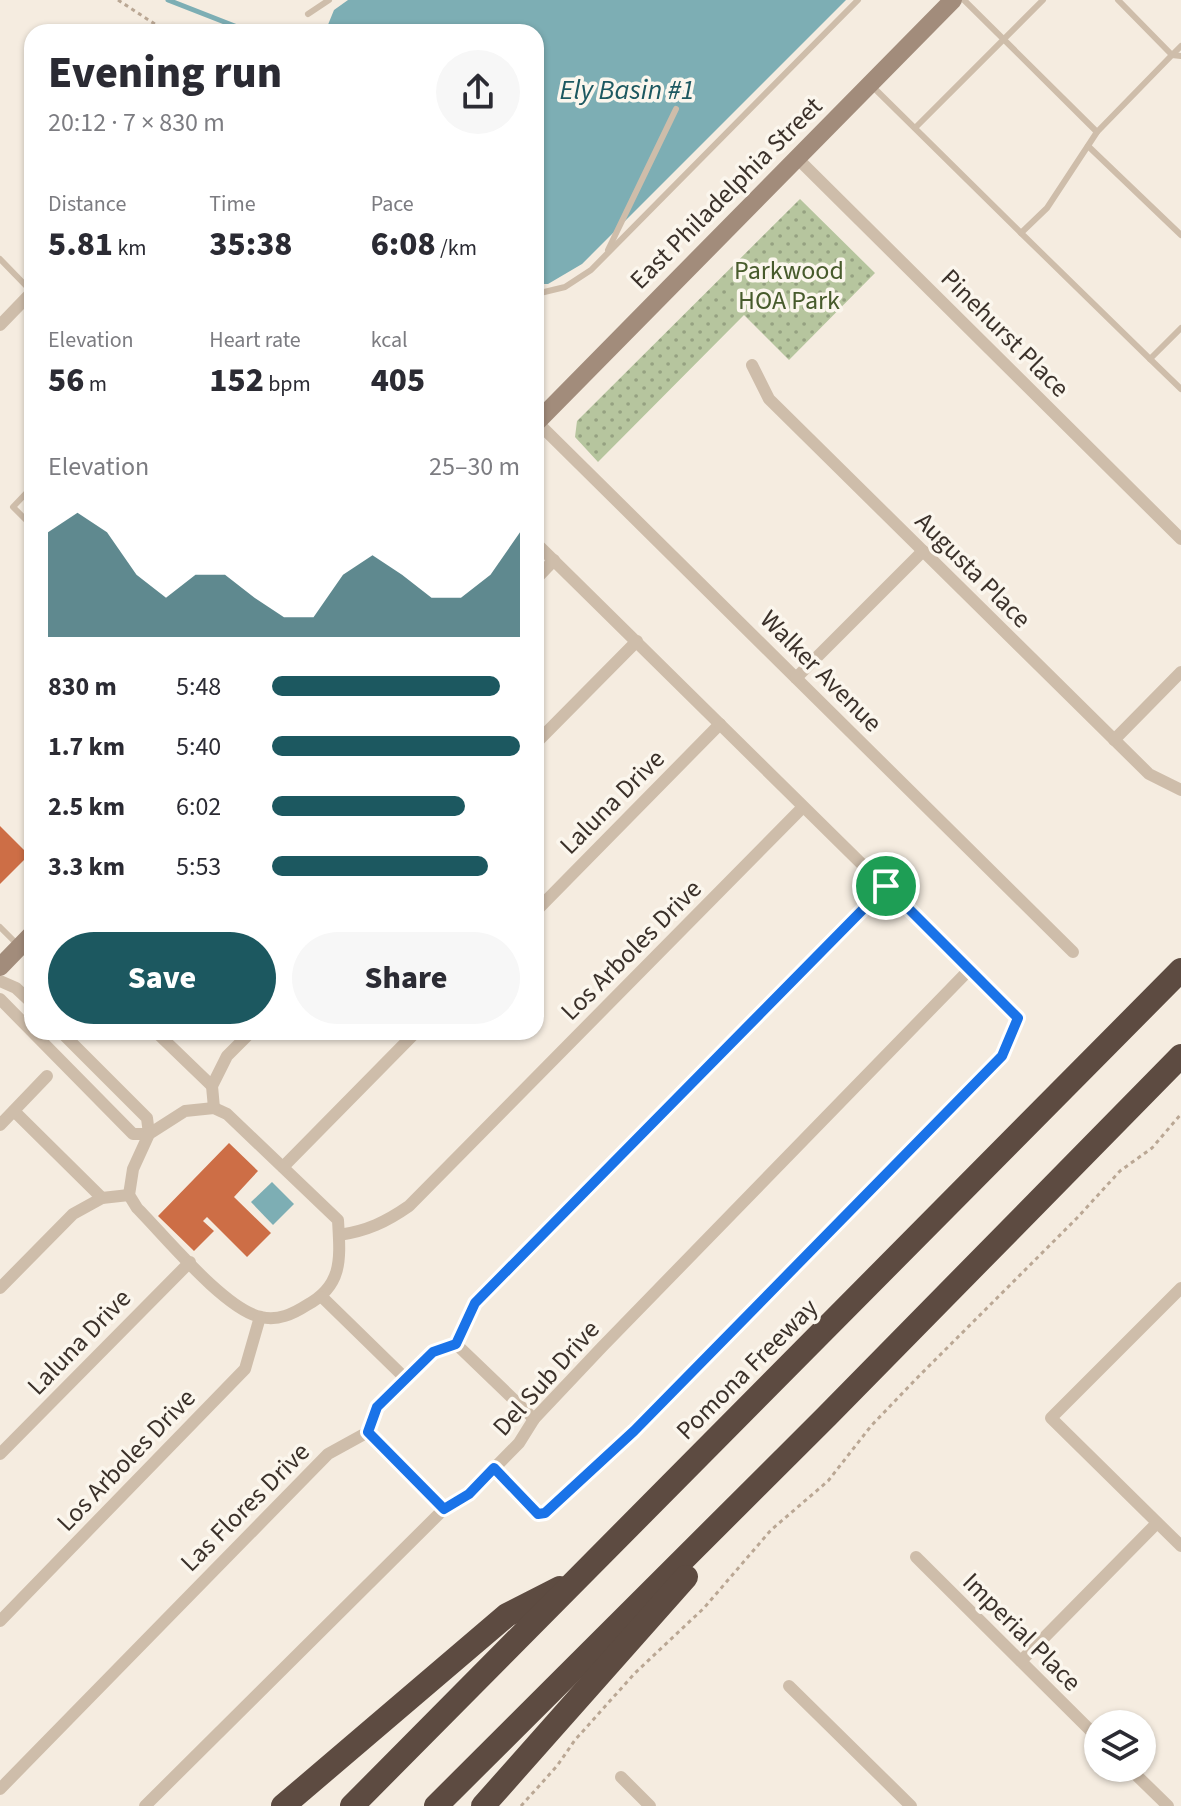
<!DOCTYPE html>
<meta charset="utf-8">
<style>
body{margin:0;font-family:"Source Sans 3",sans-serif;background:#f7f7f7;color:#2b2b33;height:100vh;display:flex;flex-direction:column;font-size:30px;white-space:nowrap}
*{box-sizing:border-box;margin:0}
p{font-size:26px;color:#7c7c81}
.icon{flex:none;width:44px;height:44px;fill:none;stroke:currentColor;stroke-width:2;stroke-linecap:round;stroke-linejoin:round}
.map{position:relative;flex:1;overflow:hidden}
.details{position:absolute;left:24px;top:24px;width:520px;height:1016px;display:flex;flex-direction:column;background:#fff;border-radius:24px;box-shadow:0 2px 6px #0004}
.details>*{flex:none}
.buttons{position:absolute;left:1084px;top:1710px;display:grid;gap:16px}
.buttons a{display:grid;place-items:center;width:72px;height:72px;border-radius:50%;background:#fff;box-shadow:0 2px 6px #0004;font-size:40px}
.pin{position:absolute;display:grid;place-items:center;width:68px;height:68px;color:#fff;margin:-34px;border:4px solid #fff;border-radius:50%;box-shadow:0 2px 8px #0007}
.round{display:grid;place-items:center;flex:none;width:84px;height:84px;border-radius:42px;background:#f7f7f7}
.overview{display:flex;align-items:center;justify-content:space-between;height:136px;padding:0 24px}
h1{font-size:44px;font-weight:800;line-height:60px}
.metrics{display:grid;grid-template-columns:repeat(3,1fr);gap:12px;height:136px;padding:8px 24px}
.metrics div{display:grid;align-content:center}
.metrics b{font-size:34px;font-weight:800}
.metrics small{font-size:22px;font-weight:400}
.metrics p{font-size:22px}
.chart{height:224px;padding:16px 24px}
.chart p{display:flex;justify-content:space-between}
.chart svg{width:100%;height:144px;margin-top:8px;fill:#1c5860;opacity:.7}
.action{display:flex;gap:16px;margin-top:auto;padding:16px 24px}
.action a{flex:1;height:92px;border-radius:48px;background:#1c5860;color:#fff;font-size:32px;font-weight:800;line-height:92px;text-align:center}
.action a+a{background:#f7f7f7;color:#2b2b33}
ul{padding:0 24px;list-style:none;font-size:26px}
li{display:grid;grid-template-columns:128px 96px 1fr;align-items:center;height:60px}
li i{height:20px;border-radius:10px;background:#1c5860}
.map>svg:first-child{display:block}
.park{fill:url(#park-dots)}
.water{fill:#7daeb4}
.lines{fill:none;stroke-linecap:round;stroke-linejoin:round}
.stream{stroke:#7daeb4;stroke-width:5}
.building{fill:#cd6e46}
.path{stroke:#baa794;stroke-width:3;stroke-dasharray:4 4;stroke-linecap:butt}
.lane{stroke:#cebdaa;stroke-width:6}
.street{stroke:#cebdaa;stroke-width:12}
.secondary{stroke:#a28c7b;stroke-width:18}
.highway{stroke:#5d4b41;stroke-width:24}
.route-casing{stroke:#fff;stroke-width:16}
.route{stroke:#1a73e8;stroke-width:10}
.labels{text-anchor:middle;dominant-baseline:central;stroke-width:7;stroke-linejoin:round;paint-order:stroke}
.street-label{font-size:26px;fill:#3b312a;stroke:#fbf6ed}
.park-label{font-size:26px;fill:#475b2c;stroke:#fbf6ed}
.water-label{font-size:28px;font-style:italic;fill:#1c5860;stroke:#fbf6ed}
</style>
<div class="map">
<svg width="1181" height="1806" viewBox="0 0 1181 1806">
<defs>
<pattern id="park-dots" width="8" height="8" patternUnits="userSpaceOnUse" patternTransform="scale(2)"><rect width="8" height="8" fill="#b6c59e"/><path d="M2 2h.1M6 6h.1" fill="none" stroke="#95a181" stroke-width="1.8" stroke-linecap="round"/></pattern>
</defs>
<rect width="100%" height="100%" fill="#f5ece0"/>
<polygon class="park" points="800,199 875,273 789,360 744,315 598,462 575,437 577,421"/>
<g class="water">
<polygon points="348,0 846,0 582,264 548,284 536,284 536,32 325,32 334,10"/>
<polygon points="272,1182 294,1204 273,1225 251,1202"/>
</g>
<g class="lines">
<polyline class="stream" points="168,0 250,32"/>
</g>
<g class="building">
<polygon points="0,826 29,855 0,884"/>
<polygon points="229,1143 258,1171 234,1197 271,1233 247,1257 207,1217 203,1221 214,1231 194,1251 158,1216"/>
</g>
<g class="lines">
<g class="path">
<polyline points="118,0 167,32"/>
<polyline points="521,1806 557,1766 575,1740 635,1673 704,1608 771,1530 828,1481 871,1426 916,1379 1077,1218 1120,1171 1152,1148 1181,1114"/>
</g>
<g class="lane">
<polyline points="964,0 1097,132"/>
<polyline points="1118,0 1172,55 1181,46"/>
<polyline points="308,14 329,0"/>
<polyline points="1181,56 1172,55 1097,132 1047,208 1021,233 1150,359 1181,328"/>
<polyline points="872,86 1021,233"/>
<polyline points="915,128 1043,0"/>
<polyline points="1088,146 1181,235"/>
<polyline points="608,250 676,109"/>
<polyline points="0,259 32,292"/>
<polyline points="536,294 565,287 591,270 858,0"/>
<polyline points="1150,359 1181,389"/>
<polyline points="32,487 13,507 32,526"/>
<polyline points="0,927 17,944"/>
</g>
<g class="street">
<polyline points="797,158 1181,539"/>
<polyline points="0,325 32,292"/>
<polyline points="752,365 769,399 1149,774 1181,790"/>
<polyline points="537,422 1073,952"/>
<polyline points="536,579 554,560"/>
<polyline points="796,678 923,551"/>
<polyline points="1114,740 1181,672"/>
<polyline points="536,743 637,641"/>
<polyline points="536,911 720,724"/>
<polyline points="0,981 16,988 32,1003"/>
<polyline points="0,999 133,1134 149,1134 147,1118 61,1032"/>
<polyline points="156,1032 212,1086"/>
<polyline points="89,1033 90,1032"/>
<path d="M214 1108 227 1114 338 1220C340 1257 344 1285 307 1305 293 1314 278 1321 261 1317 225 1310 164 1235 137 1208L129 1195 133 1169 149 1134 185 1111Z"/>
<polyline points="214,1108 212,1086 227,1056 251,1032"/>
<polyline points="14,1111 102,1198"/>
<polyline points="0,1125 47,1076"/>
<polyline points="283,1167 416,1032"/>
<path d="M339 1235C367 1231 386 1222 409 1206L803 807"/>
<polyline points="0,1288 73,1214 102,1198 129,1195"/>
<polyline points="1181,1288 1051,1418 1181,1546"/>
<polyline points="322,1297 406,1379"/>
<polyline points="456,1344 534,1419"/>
<polyline points="368,1432 444,1509"/>
<polyline points="0,1454 190,1262"/>
<polyline points="494,1468 538,1514 545,1513 634,1431 1002,1056 1018,1018 536,543"/>
<polyline points="916,1557 1098,1738"/>
<polyline points="0,1621 245,1369 260,1317"/>
<polyline points="1021,1661 1157,1523"/>
<polyline points="789,1686 911,1806"/>
<polyline points="1129,1768 1168,1806"/>
<polyline points="621,1777 650,1806"/>
<polyline points="0,1789 328,1454 368,1432 377,1407 433,1352 456,1344 475,1303 886,886"/>
<polyline points="145,1806 444,1509 469,1494 519,1443 534,1419 602,1347 970,969"/>
</g>
<g class="secondary">
<polyline points="536,423 953,0"/>
<polyline points="0,967 32,934"/>
</g>
<g class="highway">
<polyline points="283,1806 507,1615 560,1588"/>
<polyline points="352,1806 1181,970"/>
<polyline points="436,1806 827,1416 1181,1056"/>
<polyline points="483,1806 686,1577"/>
</g>
</g>
<g class="lines">
<g class="route-casing">
<polygon id="route" points="886,886 1018,1018 1002,1056 634,1431 545,1513 538,1514 494,1468 469,1494 444,1509 368,1432 377,1407 433,1352 456,1344 475,1303"/>
</g>
<use href="#route" class="route"/>
</g>
<g class="labels">
<g class="street-label">
<text transform="translate(726 193) rotate(-45)">East Philadelphia Street</text>
<text transform="translate(1005 333) rotate(45)">Pinehurst Place</text>
<text transform="translate(973 570) rotate(45)">Augusta Place</text>
<text transform="translate(821 671) rotate(45)">Walker Avenue</text>
<text transform="translate(612 802) rotate(-45)">Laluna Drive</text>
<text transform="translate(631 950) rotate(-45)">Los Arboles Drive</text>
<text transform="translate(79 1342) rotate(-46)">Laluna Drive</text>
<text transform="translate(747 1369) rotate(-45)">Pomona Freeway</text>
<text transform="translate(546 1378) rotate(-48)">Del Sub Drive</text>
<text transform="translate(126 1460) rotate(-46)">Los Arboles Drive</text>
<text transform="translate(245 1507) rotate(-45)">Las Flores Drive</text>
<text transform="translate(1022 1632) rotate(45)">Imperial Place</text>
</g>
<g class="park-label">
<text x="789" y="270">Parkwood<tspan x="789" dy="30">HOA Park</tspan></text>
</g>
<g class="water-label">
<text x="627" y="90">Ely Basin #1</text>
</g>
</g>
</svg>
<div class="buttons">
<a><svg class="icon" aria-label="layers" viewBox="0 0 24 24"><path d="M12 4l9 5-9 5-9-5zM3 14l9 5 9-5"/></svg></a>
</div>
<div class="pin" style="left:886px;top:886px;background:#1e9e55"><svg class="icon" aria-label="arrive" viewBox="0 0 24 24"><path d="M6 21V4h12l-3 4 3 4H6"/></svg></div>
<section class="details">
<div class="overview"><div><h1>Evening run</h1><p>20:12 · 7 × 830 m</p></div><a class="round"><svg class="icon" aria-label="share" viewBox="0 0 24 24"><path d="M12 15V3M7 8l5-5 5 5M5 13v7h14v-7"/></svg></a></div>
<div class="metrics">
<div><p>Distance</p><b>5.81<small> km</small></b></div>
<div><p>Time</p><b>35:38</b></div>
<div><p>Pace</p><b>6:08<small> /km</small></b></div>
</div>
<div class="metrics">
<div><p>Elevation</p><b>56<small> m</small></b></div>
<div><p>Heart rate</p><b>152<small> bpm</small></b></div>
<div><p>kcal</p><b>405</b></div>
</div>
<div class="chart"><p><span>Elevation</span>25–30 m</p>
<svg viewBox="0 0 160 44" preserveAspectRatio="none"><path d="M0 44V12L10 6L20 12L30 25L40 32L50 25L60 25L70 32L80 38L90 38L100 25L110 19L120 25L130 32L140 32L150 25L160 12V44z"/></svg>
</div>
<ul>
<li><b>830 m</b>5:48<i style="width:92%"></i></li>
<li><b>1.7 km</b>5:40<i style="width:100%"></i></li>
<li><b>2.5 km</b>6:02<i style="width:78%"></i></li>
<li><b>3.3 km</b>5:53<i style="width:87%"></i></li>
</ul>
<div class="action"><a>Save</a><a>Share</a></div>
</section>
</div>
